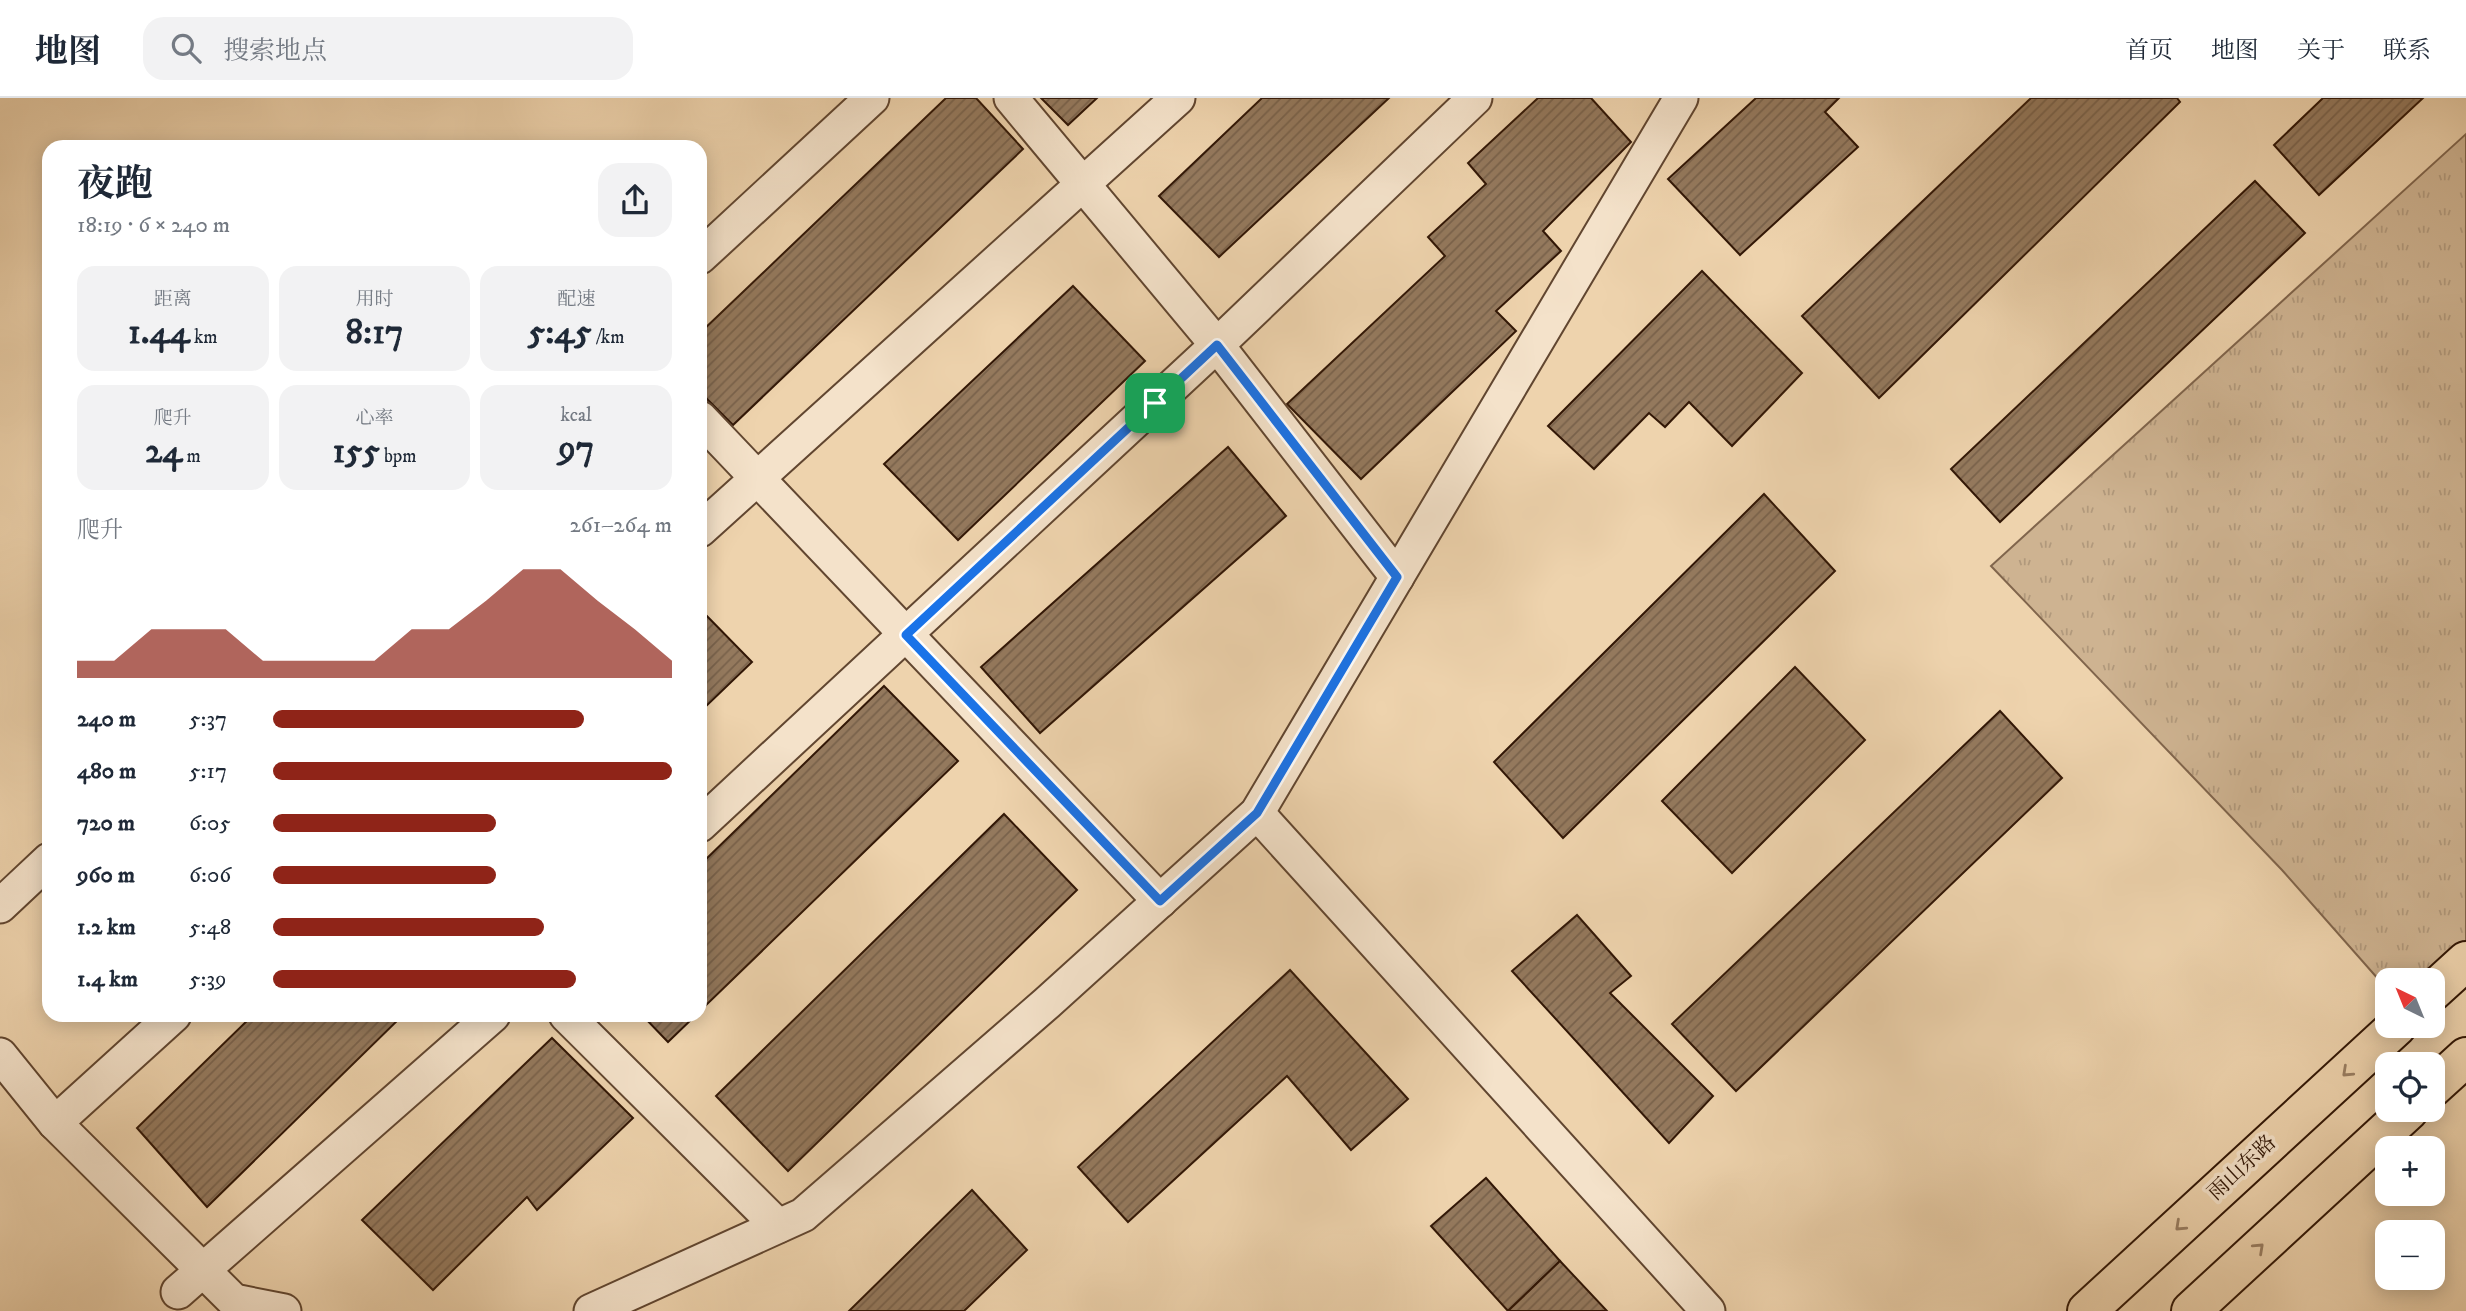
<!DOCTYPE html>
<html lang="zh">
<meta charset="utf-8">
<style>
body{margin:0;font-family:"IM FELL DW Pica","Noto Serif SC",serif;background:#f2f2f3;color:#1f2937;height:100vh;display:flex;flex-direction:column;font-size:26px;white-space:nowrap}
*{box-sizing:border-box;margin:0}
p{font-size:23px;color:#747a83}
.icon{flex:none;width:38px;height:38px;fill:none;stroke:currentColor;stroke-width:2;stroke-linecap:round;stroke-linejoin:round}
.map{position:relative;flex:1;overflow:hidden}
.sheet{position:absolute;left:42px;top:42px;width:665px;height:882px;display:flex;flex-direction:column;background:#fff;border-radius:21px;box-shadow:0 4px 18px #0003}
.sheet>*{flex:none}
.needle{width:46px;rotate:317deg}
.controls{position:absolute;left:2375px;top:870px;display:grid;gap:14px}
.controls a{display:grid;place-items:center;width:70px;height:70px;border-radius:14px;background:#fff;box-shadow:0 4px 18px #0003;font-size:35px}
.pin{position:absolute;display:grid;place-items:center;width:60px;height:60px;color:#fff;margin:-30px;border-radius:14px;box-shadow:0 4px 10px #0006}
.round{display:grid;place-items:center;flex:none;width:74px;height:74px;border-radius:21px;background:#f2f2f3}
.overview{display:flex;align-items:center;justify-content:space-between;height:119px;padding:0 35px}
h1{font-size:38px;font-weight:700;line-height:52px}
.stats{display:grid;grid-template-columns:repeat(3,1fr);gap:10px;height:119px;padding:7px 35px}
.stats div{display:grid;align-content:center;border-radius:18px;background:#f2f2f3;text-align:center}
.stats b{font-size:35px;font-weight:700}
.stats small{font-size:19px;font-weight:400}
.stats p{font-size:19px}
.chart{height:196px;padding:14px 35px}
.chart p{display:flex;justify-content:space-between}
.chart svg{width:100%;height:126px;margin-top:7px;fill:#8f2418;opacity:.7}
ul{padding:0 35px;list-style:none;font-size:23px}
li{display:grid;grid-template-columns:112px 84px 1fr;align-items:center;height:52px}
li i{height:18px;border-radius:9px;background:#8f2418}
header{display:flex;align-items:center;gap:42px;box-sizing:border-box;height:98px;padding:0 35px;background:#fff;border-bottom:2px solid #e0e1e3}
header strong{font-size:33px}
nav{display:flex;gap:38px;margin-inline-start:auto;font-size:24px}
.search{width:490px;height:63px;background:#f2f2f3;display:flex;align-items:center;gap:18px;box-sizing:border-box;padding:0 24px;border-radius:21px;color:#747a83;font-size:26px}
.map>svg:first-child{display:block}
.grass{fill:url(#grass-tufts);stroke:#80654c;stroke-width:2}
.building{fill:url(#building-hatch);stroke:#321706;stroke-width:2}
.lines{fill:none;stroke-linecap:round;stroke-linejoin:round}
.street-casing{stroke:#614630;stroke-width:37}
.primary-casing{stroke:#321706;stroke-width:42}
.street{stroke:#f4e2ca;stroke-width:33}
.primary{stroke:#eed3ad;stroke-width:38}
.oneway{stroke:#997e62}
.route-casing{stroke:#fff;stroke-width:14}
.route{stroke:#1a73e8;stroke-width:9}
.labels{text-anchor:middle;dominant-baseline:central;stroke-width:7;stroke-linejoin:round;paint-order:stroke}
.street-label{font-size:21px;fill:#321706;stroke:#f4e2ca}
</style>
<header>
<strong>地图</strong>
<div class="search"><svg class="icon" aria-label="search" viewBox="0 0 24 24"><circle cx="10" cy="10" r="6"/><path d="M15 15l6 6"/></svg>搜索地点</div>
<nav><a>首页</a><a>地图</a><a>关于</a><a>联系</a></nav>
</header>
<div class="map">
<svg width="2466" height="1213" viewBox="0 0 2466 1213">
<defs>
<pattern id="grass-tufts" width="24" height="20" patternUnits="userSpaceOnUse" patternTransform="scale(1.75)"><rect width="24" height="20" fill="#ceb391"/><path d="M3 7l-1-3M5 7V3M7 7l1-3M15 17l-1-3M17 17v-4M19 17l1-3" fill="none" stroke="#b1997c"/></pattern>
<pattern id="building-hatch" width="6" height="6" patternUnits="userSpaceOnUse" patternTransform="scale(1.75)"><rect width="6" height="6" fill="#94795d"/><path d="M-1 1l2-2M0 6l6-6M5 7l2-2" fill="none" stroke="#79624b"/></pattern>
</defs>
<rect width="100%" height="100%" fill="#eed3ad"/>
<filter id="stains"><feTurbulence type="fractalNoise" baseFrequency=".00286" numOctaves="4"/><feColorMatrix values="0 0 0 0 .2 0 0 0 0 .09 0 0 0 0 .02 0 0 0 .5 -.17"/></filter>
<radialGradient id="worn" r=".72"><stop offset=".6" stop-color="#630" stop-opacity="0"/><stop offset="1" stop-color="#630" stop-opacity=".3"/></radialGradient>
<polygon class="grass" points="2466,36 2466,863 2432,882 2387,882 2387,891 2282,772 1991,468"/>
<g class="building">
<polygon points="946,0 976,0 1023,51 733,327 700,294 700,235"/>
<polygon points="1041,0 1097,0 1068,27"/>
<polygon points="1262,0 1389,0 1219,159 1159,98"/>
<polygon points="1538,0 1591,0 1631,44 1543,133 1561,153 1496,213 1516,233 1361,381 1287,306 1445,158 1428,139 1486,86 1468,65"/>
<polygon points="1756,0 1839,0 1825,14 1858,49 1740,157 1668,81"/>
<polygon points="2031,0 2177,0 2180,4 1879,300 1802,218"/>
<polygon points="2323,0 2423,0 2319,97 2274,47"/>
<polygon points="2255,83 2305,135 2000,424 1951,371"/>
<polygon points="1702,173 1802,275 1732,348 1689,304 1665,329 1649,315 1594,371 1548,328"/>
<polygon points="1073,188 1145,263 958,442 884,366"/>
<polygon points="1228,349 1286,418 1040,635 981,569"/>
<polygon points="1764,396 1835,473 1563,740 1494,664"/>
<polygon points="700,511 752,564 700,614"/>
<polygon points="1795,569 1865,642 1732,775 1662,703"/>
<polygon points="884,588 958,663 700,913 700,767"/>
<polygon points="2000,613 2062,680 1736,993 1672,926"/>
<polygon points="1004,716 1077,792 788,1073 716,998"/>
<polygon points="1577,817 1631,878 1610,895 1713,998 1669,1045 1512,873"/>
<polygon points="1290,872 1408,1001 1351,1052 1287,978 1128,1124 1078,1069"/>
<polygon points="253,917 403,917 207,1109 137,1030"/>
<polygon points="642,917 696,917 668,944"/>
<polygon points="552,940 633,1020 537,1112 527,1099 433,1192 362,1122"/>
<polygon points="1486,1080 1560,1163 1508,1213 1431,1128"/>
<polygon points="972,1092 1027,1152 964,1213 849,1213"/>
<polygon points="1560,1163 1607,1213 1508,1213 1531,1191"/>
</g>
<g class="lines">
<g class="street-casing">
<g id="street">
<polyline points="1011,0 1217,247 1397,479"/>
<polyline points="700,159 872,0"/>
<polyline points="700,320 1160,803"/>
<polyline points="700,432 1178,0"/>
<polyline points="1257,715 1708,1213"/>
<polyline points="700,727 1217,247 1475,0"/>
<polyline points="0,808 49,762"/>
<polyline points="566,917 778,1128"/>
<polyline points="0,957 55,1025 234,1203 284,1213"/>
<polyline points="55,1025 174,917"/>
<polyline points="178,1194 493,917"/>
<polyline points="591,1213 803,1117 1047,905 1257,715 1681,0"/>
</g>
</g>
<g class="primary-casing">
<g id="primary">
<polyline points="2432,894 2466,863"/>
<polyline points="2432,990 2466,959"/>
<polyline points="2087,1213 2397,928"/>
<polyline points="2191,1213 2409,1012"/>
</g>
</g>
<use href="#street" class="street"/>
<use href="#primary" class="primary"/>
</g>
<defs><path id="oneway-chevron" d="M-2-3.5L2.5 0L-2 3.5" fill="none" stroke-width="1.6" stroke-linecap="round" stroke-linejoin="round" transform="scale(1.75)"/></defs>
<g class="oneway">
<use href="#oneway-chevron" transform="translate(2347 974) rotate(137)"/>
<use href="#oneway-chevron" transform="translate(2180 1128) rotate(137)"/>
<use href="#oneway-chevron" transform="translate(2259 1150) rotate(-43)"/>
</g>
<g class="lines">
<g class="route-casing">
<polygon id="route" points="1217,247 1397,479 1257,715 1160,803 906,537"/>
</g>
<use href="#route" class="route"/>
</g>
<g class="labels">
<g class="street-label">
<text transform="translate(2242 1070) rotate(-43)">雨山东路</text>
</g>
</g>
<rect width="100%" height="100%" filter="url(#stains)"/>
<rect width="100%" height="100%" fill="url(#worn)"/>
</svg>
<div class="controls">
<a><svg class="needle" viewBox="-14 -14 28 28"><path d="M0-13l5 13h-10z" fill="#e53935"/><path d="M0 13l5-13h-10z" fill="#747a83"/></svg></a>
<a><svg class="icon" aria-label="locate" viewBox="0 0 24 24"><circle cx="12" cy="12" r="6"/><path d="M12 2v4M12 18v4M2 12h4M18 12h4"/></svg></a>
<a>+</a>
<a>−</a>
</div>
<div class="pin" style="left:1155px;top:305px;background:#1e9e55"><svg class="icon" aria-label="arrive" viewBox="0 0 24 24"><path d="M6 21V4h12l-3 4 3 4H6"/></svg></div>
<section class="sheet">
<div class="overview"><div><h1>夜跑</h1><p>18:19 · 6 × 240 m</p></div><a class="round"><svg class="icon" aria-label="share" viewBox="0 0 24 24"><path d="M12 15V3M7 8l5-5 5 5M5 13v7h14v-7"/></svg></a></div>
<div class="stats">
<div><p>距离</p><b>1.44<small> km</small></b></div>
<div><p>用时</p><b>8:17</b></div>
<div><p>配速</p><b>5:45<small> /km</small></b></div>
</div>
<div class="stats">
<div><p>爬升</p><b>24<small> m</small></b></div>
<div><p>心率</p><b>155<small> bpm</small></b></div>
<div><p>kcal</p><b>97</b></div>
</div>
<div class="chart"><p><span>爬升</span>261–264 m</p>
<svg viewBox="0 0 160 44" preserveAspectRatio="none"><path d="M0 44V38L10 38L20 27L30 27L40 27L50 38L60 38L70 38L80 38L90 27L100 27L110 17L120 6L130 6L140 17L150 27L160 38V44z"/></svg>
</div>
<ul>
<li><b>240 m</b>5:37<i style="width:78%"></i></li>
<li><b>480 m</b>5:17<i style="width:100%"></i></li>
<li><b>720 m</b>6:05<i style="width:56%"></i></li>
<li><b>960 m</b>6:06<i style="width:56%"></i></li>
<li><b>1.2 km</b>5:48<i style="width:68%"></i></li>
<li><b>1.4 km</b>5:39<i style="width:76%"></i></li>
</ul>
</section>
</div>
